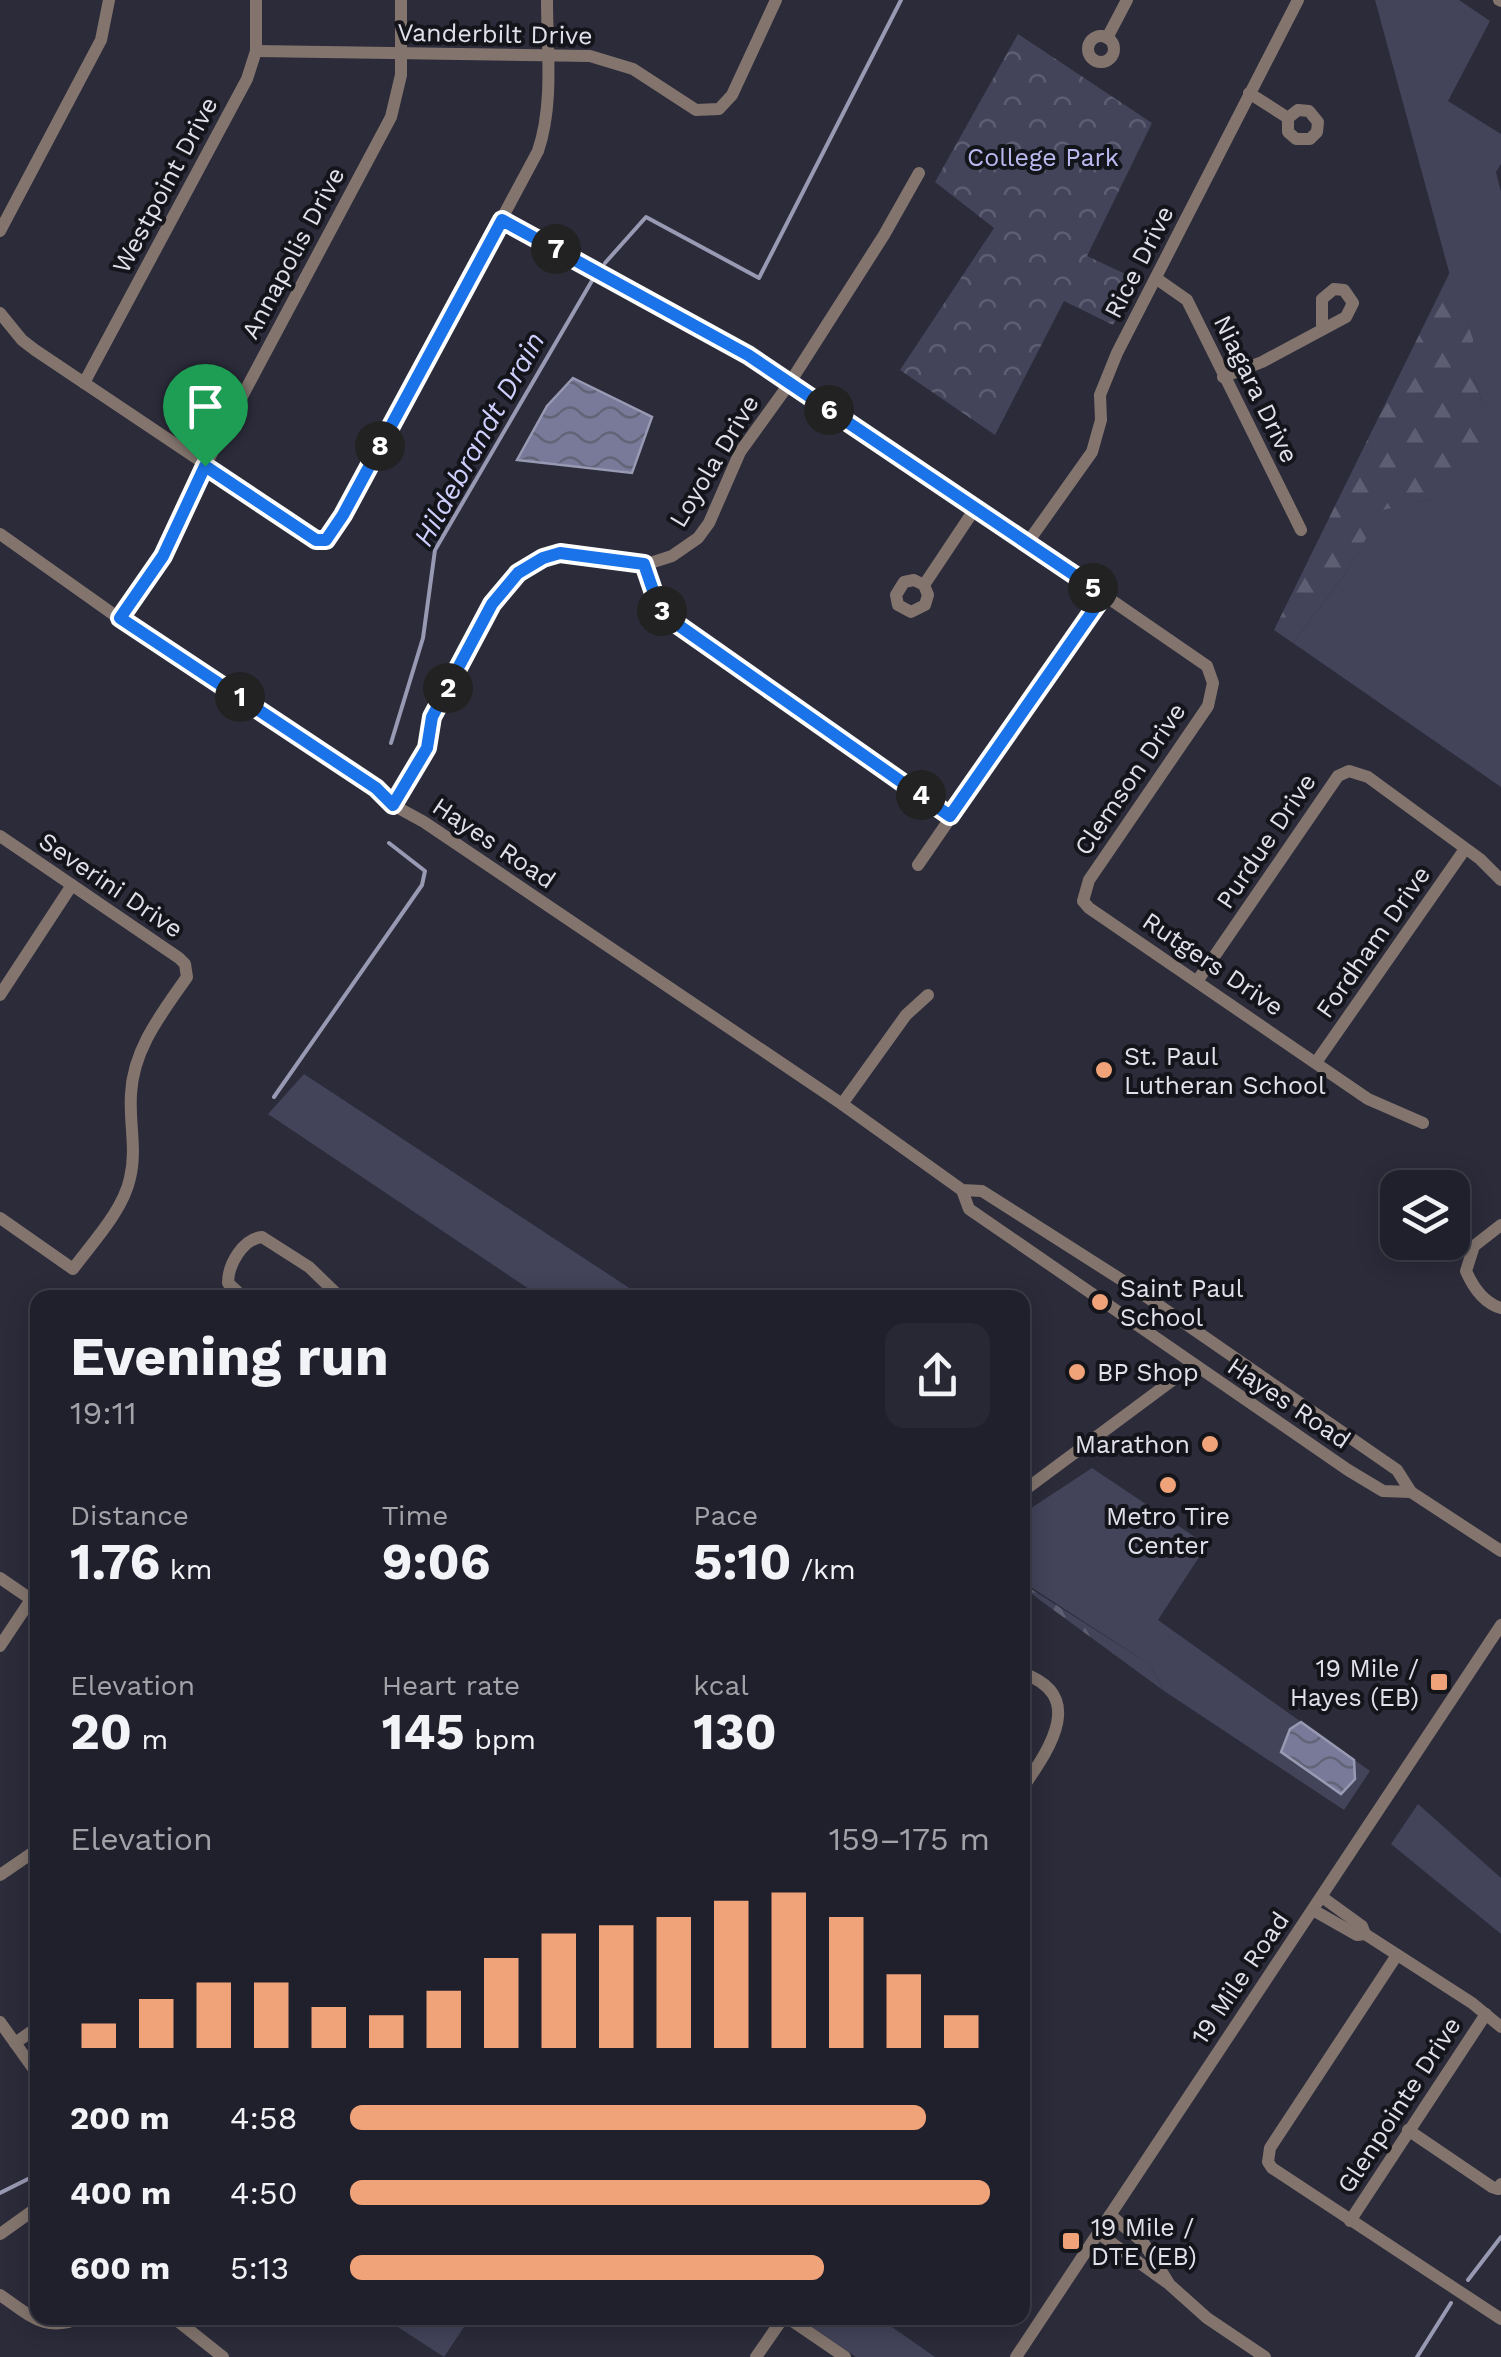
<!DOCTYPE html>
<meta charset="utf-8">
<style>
body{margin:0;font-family:"Work Sans",sans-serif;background:#282834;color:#f1f3f6;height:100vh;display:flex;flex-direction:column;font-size:38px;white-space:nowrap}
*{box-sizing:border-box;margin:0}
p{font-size:32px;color:#a2a3a9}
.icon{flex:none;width:55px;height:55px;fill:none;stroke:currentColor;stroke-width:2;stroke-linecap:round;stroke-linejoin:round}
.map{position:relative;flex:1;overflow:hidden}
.details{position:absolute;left:30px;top:1290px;width:1000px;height:1035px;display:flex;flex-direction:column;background:#20202c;border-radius:20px;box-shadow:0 5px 25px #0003,0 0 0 2px #3d3e48}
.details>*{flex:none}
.controls{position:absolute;left:1380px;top:1170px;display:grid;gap:20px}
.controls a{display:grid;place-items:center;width:90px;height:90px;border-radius:20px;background:#20202c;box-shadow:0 5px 25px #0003,0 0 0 2px #3d3e48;font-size:50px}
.pin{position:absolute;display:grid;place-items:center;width:85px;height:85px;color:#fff;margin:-102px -42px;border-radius:50% 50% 50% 0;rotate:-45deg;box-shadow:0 0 10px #0007}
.pin .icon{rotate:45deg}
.km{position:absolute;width:50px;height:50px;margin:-25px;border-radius:50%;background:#222;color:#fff;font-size:28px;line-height:50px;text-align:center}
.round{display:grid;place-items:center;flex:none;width:105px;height:105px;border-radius:20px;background:#282834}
.head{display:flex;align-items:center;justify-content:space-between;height:170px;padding:0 40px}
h1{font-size:55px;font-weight:700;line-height:75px}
.figures{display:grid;grid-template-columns:repeat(3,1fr);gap:15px;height:170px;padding:10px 40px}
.figures div{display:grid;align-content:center}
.figures b{font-size:50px;font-weight:700}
.figures small{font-size:28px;font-weight:400}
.figures p{font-size:28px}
.chart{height:280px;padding:20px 40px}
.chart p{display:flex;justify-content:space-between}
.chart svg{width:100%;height:180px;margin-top:10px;stroke:#f0a278;stroke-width:6}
ul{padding:0 40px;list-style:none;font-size:32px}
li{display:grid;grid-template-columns:160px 120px 1fr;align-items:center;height:75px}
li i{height:25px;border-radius:12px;background:#f0a278}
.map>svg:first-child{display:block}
.green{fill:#43435a}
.forest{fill:url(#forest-firs)}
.park{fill:url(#park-crowns)}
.water{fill:url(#water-waves);stroke:#9899b2;stroke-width:2.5}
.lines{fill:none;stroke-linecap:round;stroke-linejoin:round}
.stream{stroke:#9899b2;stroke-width:4}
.minor{stroke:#83756e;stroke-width:12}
.route-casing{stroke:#fff;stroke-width:20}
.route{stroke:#1a73e8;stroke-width:12}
.poi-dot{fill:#f0a278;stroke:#14141b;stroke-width:4}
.labels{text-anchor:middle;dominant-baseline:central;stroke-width:8;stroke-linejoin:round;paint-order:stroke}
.street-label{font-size:25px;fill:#e1e1eb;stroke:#14141b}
.park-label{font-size:25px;fill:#babaf1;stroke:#14141b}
.poi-label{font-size:25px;fill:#e1e1eb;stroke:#14141b;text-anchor:start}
.water-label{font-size:28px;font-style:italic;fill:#cfd0fd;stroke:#14141b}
</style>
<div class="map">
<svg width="1501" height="2357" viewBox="0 0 1501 2357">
<defs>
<pattern id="forest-firs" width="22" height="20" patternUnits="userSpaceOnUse" patternTransform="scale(2.5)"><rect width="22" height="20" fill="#43435a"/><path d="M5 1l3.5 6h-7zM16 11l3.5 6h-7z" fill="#5e5e72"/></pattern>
<pattern id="park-crowns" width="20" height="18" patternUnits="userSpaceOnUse" patternTransform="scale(2.5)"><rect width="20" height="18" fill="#43435a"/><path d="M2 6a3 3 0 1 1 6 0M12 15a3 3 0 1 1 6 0" fill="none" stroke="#5e5e72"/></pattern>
<pattern id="water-waves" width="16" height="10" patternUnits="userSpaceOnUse" patternTransform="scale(2.5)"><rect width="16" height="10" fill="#797a99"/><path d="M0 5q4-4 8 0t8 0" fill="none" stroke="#646478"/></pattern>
</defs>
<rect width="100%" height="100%" fill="#2b2b3a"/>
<g class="green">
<polygon points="1375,0 1459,0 1490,21 1448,101 1501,134 1501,164 1496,172 1501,192 1501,787 1293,643 1343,577 1383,509 1428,499 1483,404 1473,375 1473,339 1449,272"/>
<polygon points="304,1074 643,1297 644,1297 541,1297 268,1114"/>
<polygon points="1092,1468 1207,1545 1158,1620 1370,1771 1344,1810 1164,1691 1149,1664 1023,1582 1022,1514"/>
<polygon points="1418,1804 1501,1878 1501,1934 1391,1844"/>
<polygon points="384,2318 470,2318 444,2357"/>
<polygon points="799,2318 879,2318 935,2357 856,2357"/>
</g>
<g class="forest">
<polygon points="1450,272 1473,339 1473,375 1483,404 1483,455 1428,499 1383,510 1343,577 1293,643 1274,630"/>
<polygon points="1028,1587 1149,1664 1164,1691 1025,1589"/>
</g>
<polygon class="park" points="1018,34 1152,123 1087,256 1136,279 1113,325 1064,301 995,435 900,370 994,228 935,182"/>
<g class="water">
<polygon points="573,378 652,417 632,473 517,460 547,406"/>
<polygon points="1301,1722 1354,1760 1355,1779 1341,1794 1281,1752 1290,1729"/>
</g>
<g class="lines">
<g class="stream">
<polyline points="605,263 646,217 759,278 901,0"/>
<polyline points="391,743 423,638 435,550 593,279"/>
<polyline points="274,1097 422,885 425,871 389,843"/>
<polyline points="0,2193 30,2178"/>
<polyline points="1468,2280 1501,2237"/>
<polyline points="1417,2357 1451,2303"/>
</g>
<g class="minor">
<polyline points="1499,0 1501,1"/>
<circle cx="1101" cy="49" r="13"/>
<polyline points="1107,38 1127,0"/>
<polyline points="256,51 590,56 633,69 696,110 719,109 732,95 776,0"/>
<polyline points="1249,93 1288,118 1288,132 1296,139 1310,139 1317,132 1318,122 1309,111 1298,110 1288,118"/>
<polyline points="502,220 748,355 976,507 1207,666 1213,683 1208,706 1089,880 1083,901 1089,908 1368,1099 1423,1123"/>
<polyline points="0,231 101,40 109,0"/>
<polyline points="1157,279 1187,300 1301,530"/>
<path d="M0 313 22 340 35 350 317 539 326 540 343 515 538 151C554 104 547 50 547 0"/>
<polyline points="1223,377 1262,362 1346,317 1353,303 1344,290 1334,289 1322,299 1322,328"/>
<polyline points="84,383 247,79 256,51 256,0"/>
<polyline points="0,534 120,619 376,788 393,805 424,822 842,1104 962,1190 982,1191 1128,1284 1397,1470 1411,1492 1501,1551"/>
<polyline points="1028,542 1092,452 1101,420 1100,395 1117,353 1298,0"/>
<polyline points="644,565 658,605 671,620 951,816"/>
<polyline points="924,585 914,580 904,582 896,595 898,605 911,612 925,605 928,595 924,585 976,507"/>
<polyline points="120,619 163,555 205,466 391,117 401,75 401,0"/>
<polyline points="393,805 427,747 433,717 492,604 518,573 543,558 560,553 644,565 672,556 698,538 709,523 740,452 789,384 884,235 919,173"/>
<path d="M0 836 179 958 185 964 187 977C162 1013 133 1049 131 1094 129 1123 137 1149 130 1178 123 1211 92 1243 73 1269L0 1218"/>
<polyline points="918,865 1104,595"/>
<polyline points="1198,980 1338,776 1349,771 1368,777 1480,859 1501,880"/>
<polyline points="0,995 72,885"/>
<polyline points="1317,1061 1465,849"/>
<polyline points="842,1104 906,1015 928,995"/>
<polyline points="962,1190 969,1209 1348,1470 1383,1491 1411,1492"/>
<path d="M1501 1225 1474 1246 1466 1271C1473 1287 1484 1303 1501 1308"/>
<path d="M244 1298 228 1283C228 1264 243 1239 262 1237L309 1267 341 1298"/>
<polyline points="1022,1492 1193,1365"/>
<polyline points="0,1578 35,1602"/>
<polyline points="0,1646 38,1589"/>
<path d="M1022 1673C1089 1696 1047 1752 1022 1789"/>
<polyline points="0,1875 38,1849"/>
<polyline points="1322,1897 1362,1926 1365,1934 1472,2003 1501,2027"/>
<polyline points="1313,1910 1357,1935 1365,1934"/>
<polyline points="1397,1955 1270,2148 1268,2162 1272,2168 1501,2319"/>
<polyline points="0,2022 38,2075"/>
<polyline points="15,2043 38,2027"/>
<polyline points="1408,2130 1492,2187 1498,2189 1501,2184"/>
<polyline points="1110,2215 1143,2242 1168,2282"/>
<polyline points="1350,2221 1486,2014"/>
<polyline points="1098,2233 1169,2284 1207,2318 1265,2357"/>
<polyline points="0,2234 38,2207"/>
<path d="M0 2295C30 2315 44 2333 81 2318"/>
<polyline points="174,2318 223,2357"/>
<polyline points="788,2318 845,2357"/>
<polyline points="756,2357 783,2318"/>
<polyline points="1016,2357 1501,1625"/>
</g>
</g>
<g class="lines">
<g class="route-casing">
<polygon id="route" points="502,220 748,355 1104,595 950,816 671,620 658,605 644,564 560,553 543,558 518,573 492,604 432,717 427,748 393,805 376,788 120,618 163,556 205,466 316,540 326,540 343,515"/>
</g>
<use href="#route" class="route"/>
</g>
<g class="poi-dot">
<circle cx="1104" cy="1070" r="10"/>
<circle cx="1100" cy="1302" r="10"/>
<circle cx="1077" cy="1372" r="10"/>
<circle cx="1210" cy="1444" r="10"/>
<circle cx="1168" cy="1485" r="10"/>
<rect x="1429" y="1672" width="20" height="20" rx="5"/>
<rect x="1061" y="2231" width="20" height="20" rx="5"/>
</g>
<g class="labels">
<g class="street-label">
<text transform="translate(495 34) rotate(1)">Vanderbilt Drive</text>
<text transform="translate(165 185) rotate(-62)">Westpoint Drive</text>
<text transform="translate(293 253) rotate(-62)">Annapolis Drive</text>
<text transform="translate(1139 262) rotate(-63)">Rice Drive</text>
<text transform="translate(1256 389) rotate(64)">Niagara Drive</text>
<text transform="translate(714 461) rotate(-59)">Loyola Drive</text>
<text transform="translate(1130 779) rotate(-56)">Clemson Drive</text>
<text transform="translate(1266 841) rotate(-56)">Purdue Drive</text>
<text transform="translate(494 843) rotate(34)">Hayes Road</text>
<text transform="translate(111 885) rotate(34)">Severini Drive</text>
<text transform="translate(1373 942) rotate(-55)">Fordham Drive</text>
<text transform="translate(1213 964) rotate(34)">Rutgers Drive</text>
<text transform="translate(1289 1403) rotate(34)">Hayes Road</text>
<text transform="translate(1240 1978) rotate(-56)">19 Mile Road</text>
<text transform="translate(1399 2105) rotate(-57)">Glenpointe Drive</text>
</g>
<g class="park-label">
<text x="1043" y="157">College Park</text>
</g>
<g class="poi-label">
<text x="1124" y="1056">St. Paul<tspan x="1124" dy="29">Lutheran School</tspan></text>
<text x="1120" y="1288">Saint Paul<tspan x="1120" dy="29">School</tspan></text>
<text x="1097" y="1372">BP Shop</text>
<text x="1190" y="1444" text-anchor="end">Marathon</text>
<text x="1168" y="1516" text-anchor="middle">Metro Tire<tspan x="1168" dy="29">Center</tspan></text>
<text x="1419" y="1668" text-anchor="end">19 Mile /<tspan x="1419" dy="29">Hayes (EB)</tspan></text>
<text x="1091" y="2227">19 Mile /<tspan x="1091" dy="29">DTE (EB)</tspan></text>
</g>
<g class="water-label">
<text transform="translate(479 439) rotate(-61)">Hildebrandt Drain</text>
</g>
</g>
</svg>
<div class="controls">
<a><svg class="icon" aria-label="layers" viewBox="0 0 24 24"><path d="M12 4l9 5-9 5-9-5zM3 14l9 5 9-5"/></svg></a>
</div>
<div class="pin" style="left:205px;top:466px;background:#1e9e55"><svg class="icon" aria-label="arrive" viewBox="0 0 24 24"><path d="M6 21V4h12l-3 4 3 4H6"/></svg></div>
<b class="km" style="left:240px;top:697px">1</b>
<b class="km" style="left:448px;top:688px">2</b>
<b class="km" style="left:662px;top:611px">3</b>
<b class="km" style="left:921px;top:795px">4</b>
<b class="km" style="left:1093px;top:588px">5</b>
<b class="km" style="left:829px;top:410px">6</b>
<b class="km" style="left:556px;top:249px">7</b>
<b class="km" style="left:380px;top:446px">8</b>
<section class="details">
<div class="head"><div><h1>Evening run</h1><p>19:11</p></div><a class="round"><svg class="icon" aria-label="share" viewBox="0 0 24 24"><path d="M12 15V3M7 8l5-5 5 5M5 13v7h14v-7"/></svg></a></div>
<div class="figures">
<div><p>Distance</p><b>1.76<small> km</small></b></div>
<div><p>Time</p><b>9:06</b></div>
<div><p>Pace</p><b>5:10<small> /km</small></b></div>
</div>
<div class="figures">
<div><p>Elevation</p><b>20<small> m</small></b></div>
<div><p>Heart rate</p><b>145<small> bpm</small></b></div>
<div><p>kcal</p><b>130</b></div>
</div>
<div class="chart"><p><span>Elevation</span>159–175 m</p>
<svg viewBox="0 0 160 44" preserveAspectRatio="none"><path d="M5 44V38M15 44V32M25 44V28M35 44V28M45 44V34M55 44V36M65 44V30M75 44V22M85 44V16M95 44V14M105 44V12M115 44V8M125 44V6M135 44V12M145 44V26M155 44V36"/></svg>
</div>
<ul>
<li><b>200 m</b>4:58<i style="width:90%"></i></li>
<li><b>400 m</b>4:50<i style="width:100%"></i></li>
<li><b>600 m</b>5:13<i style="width:74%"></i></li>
</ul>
</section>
</div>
